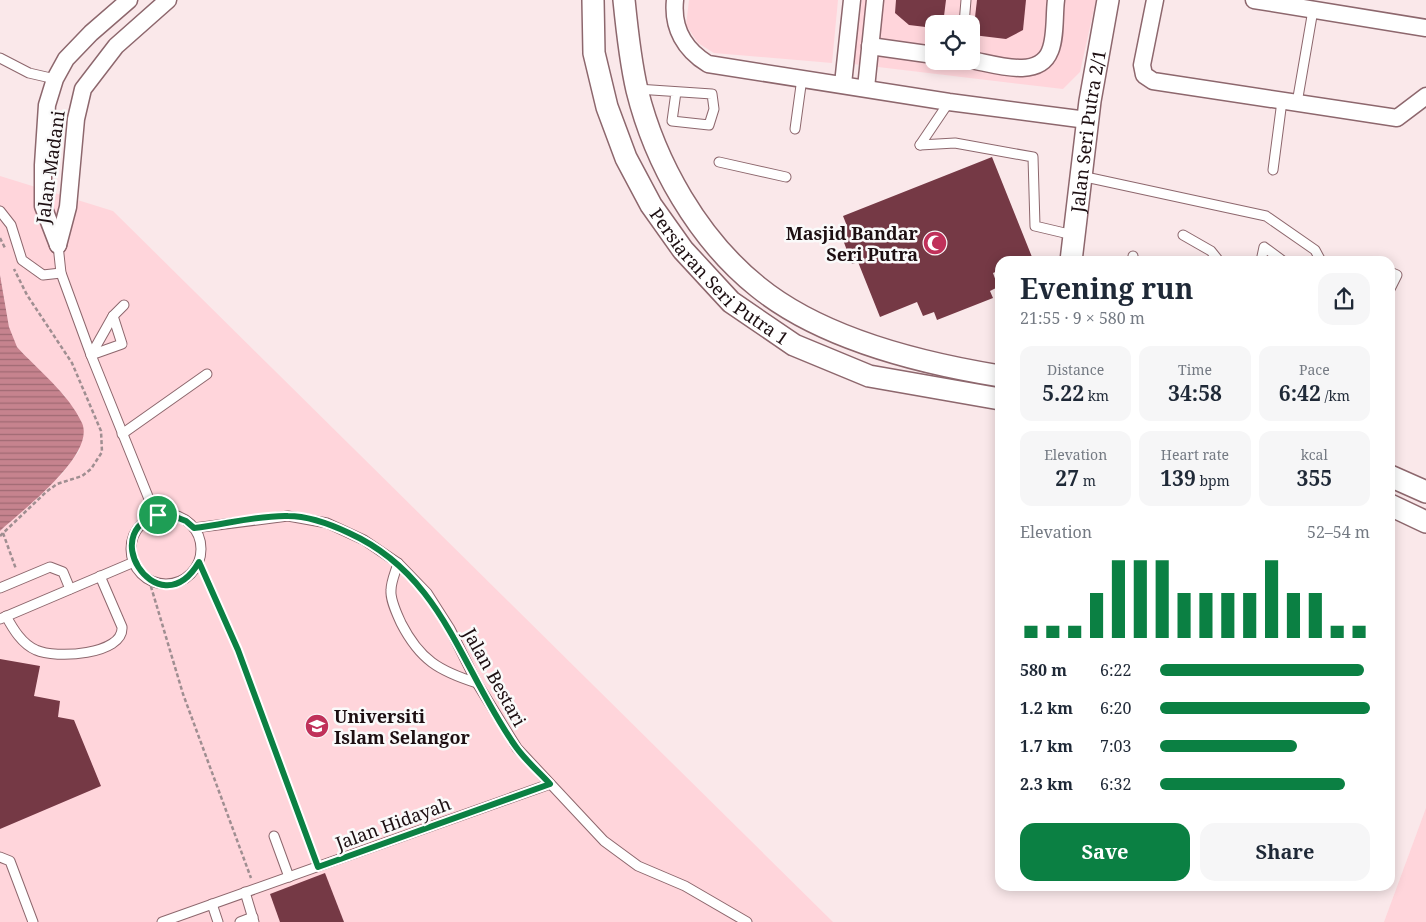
<!DOCTYPE html>
<meta charset="utf-8">
<style>
body{margin:0;font-family:"Noto Serif",serif;background:#f6f6f7;color:#1f2937;height:100vh;display:flex;flex-direction:column;font-size:19px;white-space:nowrap}
*{box-sizing:border-box;margin:0}
p{font-size:16px;color:#747a83}
.icon{flex:none;width:28px;height:28px;fill:none;stroke:currentColor;stroke-width:2;stroke-linecap:round;stroke-linejoin:round}
.map{position:relative;flex:1;overflow:hidden}
.sheet{position:absolute;left:995px;top:256px;width:400px;height:635px;display:flex;flex-direction:column;background:#fff;border-radius:15px;box-shadow:0 2px 12px #0003}
.sheet>*{flex:none}
.fabs{position:absolute;left:925px;top:15px;display:grid;gap:10px}
.fabs a{display:grid;place-items:center;width:55px;height:55px;border-radius:10px;background:#fff;box-shadow:0 2px 12px #0003;font-size:25px}
.pin{position:absolute;display:grid;place-items:center;width:42px;height:42px;color:#fff;margin:-21px;border:2px solid #fff;border-radius:50%;box-shadow:0 1px 5px #0007}
.round{display:grid;place-items:center;flex:none;width:52px;height:52px;border-radius:15px;background:#f6f6f7}
.headline{display:flex;align-items:center;justify-content:space-between;height:85px;padding:0 25px}
h1{font-size:28px;font-weight:700;line-height:38px}
.figures{display:grid;grid-template-columns:repeat(3,1fr);gap:8px;height:85px;padding:5px 25px}
.figures div{display:grid;align-content:center;border-radius:12px;background:#f6f6f7;text-align:center}
.figures b{font-size:21px;font-weight:700}
.figures small{font-size:14px;font-weight:400}
.figures p{font-size:14px}
.chart{height:140px;padding:10px 25px}
.chart p{display:flex;justify-content:space-between}
.chart svg{width:100%;height:90px;margin-top:5px;stroke:#0b8043;stroke-width:6}
.primary-button{display:flex;gap:10px;margin-top:auto;padding:10px 25px}
.primary-button a{flex:1;height:58px;border-radius:15px;background:#0b8043;color:#fff;font-size:20px;font-weight:700;line-height:58px;text-align:center}
.primary-button a+a{background:#f6f6f7;color:#1f2937}
ul{padding:0 25px;list-style:none;font-size:16px}
li{display:grid;grid-template-columns:80px 60px 1fr;align-items:center;height:38px}
li i{height:12px;border-radius:6px;background:#0b8043}
.map>svg:first-child{display:block}
.built{fill:#ffd5db;fill-rule:evenodd}
.water{fill:url(#water-rules)}
.building{fill:#753945}
.lines{fill:none;stroke-linecap:round;stroke-linejoin:round}
.service-casing{stroke:#8d676d;stroke-width:11}
.minor-casing{stroke:#8d676d;stroke-width:19}
.tertiary-casing{stroke:#8d676d;stroke-width:24}
.path{stroke:#9f8e91;stroke-width:2.5;stroke-dasharray:4 2.5;stroke-linecap:butt}
.service{stroke:#fff;stroke-width:9}
.minor{stroke:#fff;stroke-width:16}
.tertiary{stroke:#fff;stroke-width:21}
.route-casing{stroke:#fff;stroke-width:10}
.route{stroke:#0b8043;stroke-width:6}
.labels{text-anchor:middle;dominant-baseline:central;stroke-width:5;stroke-linejoin:round;paint-order:stroke}
.street-label{font-size:18px;fill:#1d0f12;stroke:#fafafa}
.poi-label{font-size:18px;font-weight:bold;fill:#1d0f12;stroke:#fafafa;text-anchor:end}
</style>
<div class="map">
<svg width="1426" height="922" viewBox="0 0 1426 922">
<defs>
<pattern id="water-rules" width="6" height="5" patternUnits="userSpaceOnUse" patternTransform="scale(1.25)"><rect width="6" height="5" fill="#c6838e"/><path d="M0 2.5h6" fill="none" stroke="#a06a73"/></pattern>
</defs>
<rect width="100%" height="100%" fill="#fae8ea"/>
<g class="built">
<polygon points="689,0 838,0 832,63 714,53 698,43 686,25"/>
<path d="M862 0H1096L1080 72 1063 89 853 64ZM934 24H971V61H934Z"/>
<polygon points="0,176 113,211 833,922 0,922 0,531 62,474 80,450 65,396 17,347 11,337 0,275"/>
<polygon points="1426,808 1426,922 1384,922"/>
</g>
<path class="water" d="M0 275 9 327 17 347C39 371 68 393 82 423 96 455 22 510 0 531Z"/>
<g class="building">
<polygon points="896,0 946,0 943,24 934,24 934,28 909,25 895,13"/>
<polygon points="977,0 1026,0 1023,30 1006,39 973,35"/>
<polygon points="992,157 1032,257 1023,261 1000,261 1000,270 993,273 998,287 990,291 993,298 937,320 934,312 923,316 917,302 880,317 858,262 852,264 839,229 847,226 843,216"/>
<polygon points="0,659 40,666 34,696 60,701 58,717 74,720 101,786 0,829"/>
<polygon points="325,873 344,922 280,922 270,894"/>
</g>
<g class="lines">
<g class="service-casing">
<g id="service">
<polyline points="964,24 966,0"/>
<polyline points="0,58 29,73 55,79"/>
<polyline points="637,89 712,94 714,109 709,125 672,121 676,92"/>
<polyline points="1297,103 1313,10"/>
<polyline points="795,129 802,78"/>
<polyline points="920,145 955,143 1033,157 1035,226 1073,235"/>
<polyline points="920,145 949,102"/>
<polyline points="719,162 786,177"/>
<polyline points="1273,170 1282,101"/>
<polyline points="1081,176 1266,216 1315,250 1321,261"/>
<polyline points="0,211 11,225 22,260 43,275 61,273"/>
<polyline points="1183,235 1211,251 1219,261"/>
<polyline points="58,245 61,273 91,355 149,499 158,515"/>
<polyline points="1133,261 1133,256"/>
<polyline points="1261,261 1264,247 1283,261"/>
<polyline points="1390,272 1397,275 1390,289"/>
<polyline points="91,355 122,344 113,316"/>
<polyline points="91,355 113,316 124,305"/>
<polyline points="122,434 207,374"/>
<circle cx="166" cy="549" r="35"/>
<polyline points="194,528 288,516 327,523 364,540 398,563 427,593 450,629 477,683 517,748 604,841 638,866 685,886 747,922"/>
<path d="M398 563C396 571 391 581 391 590 390 600 397 614 401 623 420 660 439 671 477 683"/>
<polyline points="0,588 50,567 63,572 70,589"/>
<path d="M6 616C13 629 22 644 36 650 55 659 124 655 122 627L100 576"/>
<polyline points="0,619 134,562"/>
<polyline points="274,836 289,877"/>
<polyline points="0,857 10,861 33,922"/>
<polyline points="245,892 254,922"/>
<polyline points="212,904 218,922"/>
<polyline points="162,922 550,784"/>
<polyline points="240,922 253,917"/>
</g>
</g>
<g class="minor-casing">
<g id="minor">
<path d="M675 0C672 28 685 50 708 64L949 102 1087 120"/>
<polyline points="1155,0 1142,65 1144,75 1153,81 1397,118 1426,96"/>
<polyline points="1254,0 1426,28"/>
<polyline points="870,46 934,55"/>
<path d="M971 60C994 64 1039 80 1050 51 1056 37 1054 15 1056 0"/>
<polyline points="843,84 852,0"/>
<polyline points="866,88 875,0"/>
<polyline points="58,245 68,207 76,119 83,89 116,46 168,0"/>
<polyline points="58,245 43,206 43,165 47,105 55,79 66,59 91,33 129,0"/>
</g>
</g>
<g class="tertiary-casing">
<g id="tertiary">
<path id="s1" d="M593 0 594 53 607 107 626 158 651 205 683 250 731 302 794 345 869 376 1000 399"/>
<path d="M624 0C627 30 630 60 637 90 655 163 698 239 758 287 822 339 920 363 1000 376"/>
<path id="s2" d="M1071 261 1090 101 1108 0"/>
<polyline points="1390,476 1426,492"/>
<polyline points="1390,505 1426,522"/>
</g>
</g>
<g class="path">
<polyline points="0,238 5,248"/>
<polyline points="3,533 16,569"/>
<polyline points="0,536 46,492 57,484 82,476 91,469 102,452 101,431 72,363 27,295 14,269"/>
<polyline points="199,562 238,650 313,856"/>
<polyline points="149,580 183,694 251,878"/>
</g>
<use href="#service" class="service"/>
<use href="#minor" class="minor"/>
<use href="#tertiary" class="tertiary"/>
</g>
<g class="lines">
<g class="route-casing">
<path id="route" d="M168 514 186 521 194 528C224 525 257 515 288 516 309 516 330 524 349 533 444 576 461 670 516 747 526 761 539 772 550 784L318 867 238 650 199 562C158 632 89 522 168 514Z"/>
</g>
<use href="#route" class="route"/>
</g>
<defs>
<g id="mosque-disc" transform="scale(1.25)"><circle r="9.5" fill="#c0315a" stroke="#fafafa"/><path d="M3.5-4.9A6 6 0 1 0 3.5 4.9A5 5 0 1 1 3.5-4.9Z" fill="#fff"/></g>
<g id="university-disc" transform="scale(1.25)"><circle r="9.5" fill="#c0315a" stroke="#fafafa"/><path d="M0-5L7-2L0 1L-7-2ZM-4 1L0 2.5L4 1V4Q0 6-4 4Z" fill="#fff"/></g>
</defs>
<g fill-rule="evenodd">
<use href="#mosque-disc" x="935" y="243"/>
<use href="#university-disc" x="317" y="726"/>
</g>
<g class="labels">
<g class="street-label">
<text stroke="none"><textPath href="#s2" startOffset="131">Jalan Seri Putra 2/1</textPath></text>
<text transform="translate(50 167) rotate(-82)">Jalan Madani</text>
<text stroke="none"><textPath href="#s1" startOffset="316">Persiaran Seri Putra 1</textPath></text>
<text transform="translate(495 677) rotate(61)">Jalan Bestari</text>
<text transform="translate(393 823) rotate(-20)">Jalan Hidayah</text>
</g>
<g class="poi-label">
<text x="918" y="233">Masjid Bandar<tspan x="918" dy="21">Seri Putra</tspan></text>
<text x="334" y="716" text-anchor="start">Universiti<tspan x="334" dy="21">Islam Selangor</tspan></text>
</g>
</g>
</svg>
<div class="fabs">
<a><svg class="icon" aria-label="locate" viewBox="0 0 24 24"><circle cx="12" cy="12" r="6"/><path d="M12 2v4M12 18v4M2 12h4M18 12h4"/></svg></a>
</div>
<div class="pin" style="left:158px;top:515px;background:#1e9e55"><svg class="icon" aria-label="arrive" viewBox="0 0 24 24"><path d="M6 21V4h12l-3 4 3 4H6"/></svg></div>
<section class="sheet">
<div class="headline"><div><h1>Evening run</h1><p>21:55 · 9 × 580 m</p></div><a class="round"><svg class="icon" aria-label="share" viewBox="0 0 24 24"><path d="M12 15V3M7 8l5-5 5 5M5 13v7h14v-7"/></svg></a></div>
<div class="figures">
<div><p>Distance</p><b>5.22<small> km</small></b></div>
<div><p>Time</p><b>34:58</b></div>
<div><p>Pace</p><b>6:42<small> /km</small></b></div>
</div>
<div class="figures">
<div><p>Elevation</p><b>27<small> m</small></b></div>
<div><p>Heart rate</p><b>139<small> bpm</small></b></div>
<div><p>kcal</p><b>355</b></div>
</div>
<div class="chart"><p><span>Elevation</span>52–54 m</p>
<svg viewBox="0 0 160 44" preserveAspectRatio="none"><path d="M5 44V38M15 44V38M25 44V38M35 44V22M45 44V6M55 44V6M65 44V6M75 44V22M85 44V22M95 44V22M105 44V22M115 44V6M125 44V22M135 44V22M145 44V38M155 44V38"/></svg>
</div>
<ul>
<li><b>580 m</b>6:22<i style="width:97%"></i></li>
<li><b>1.2 km</b>6:20<i style="width:100%"></i></li>
<li><b>1.7 km</b>7:03<i style="width:65%"></i></li>
<li><b>2.3 km</b>6:32<i style="width:88%"></i></li>
</ul>
<div class="primary-button"><a>Save</a><a>Share</a></div>
</section>
</div>
